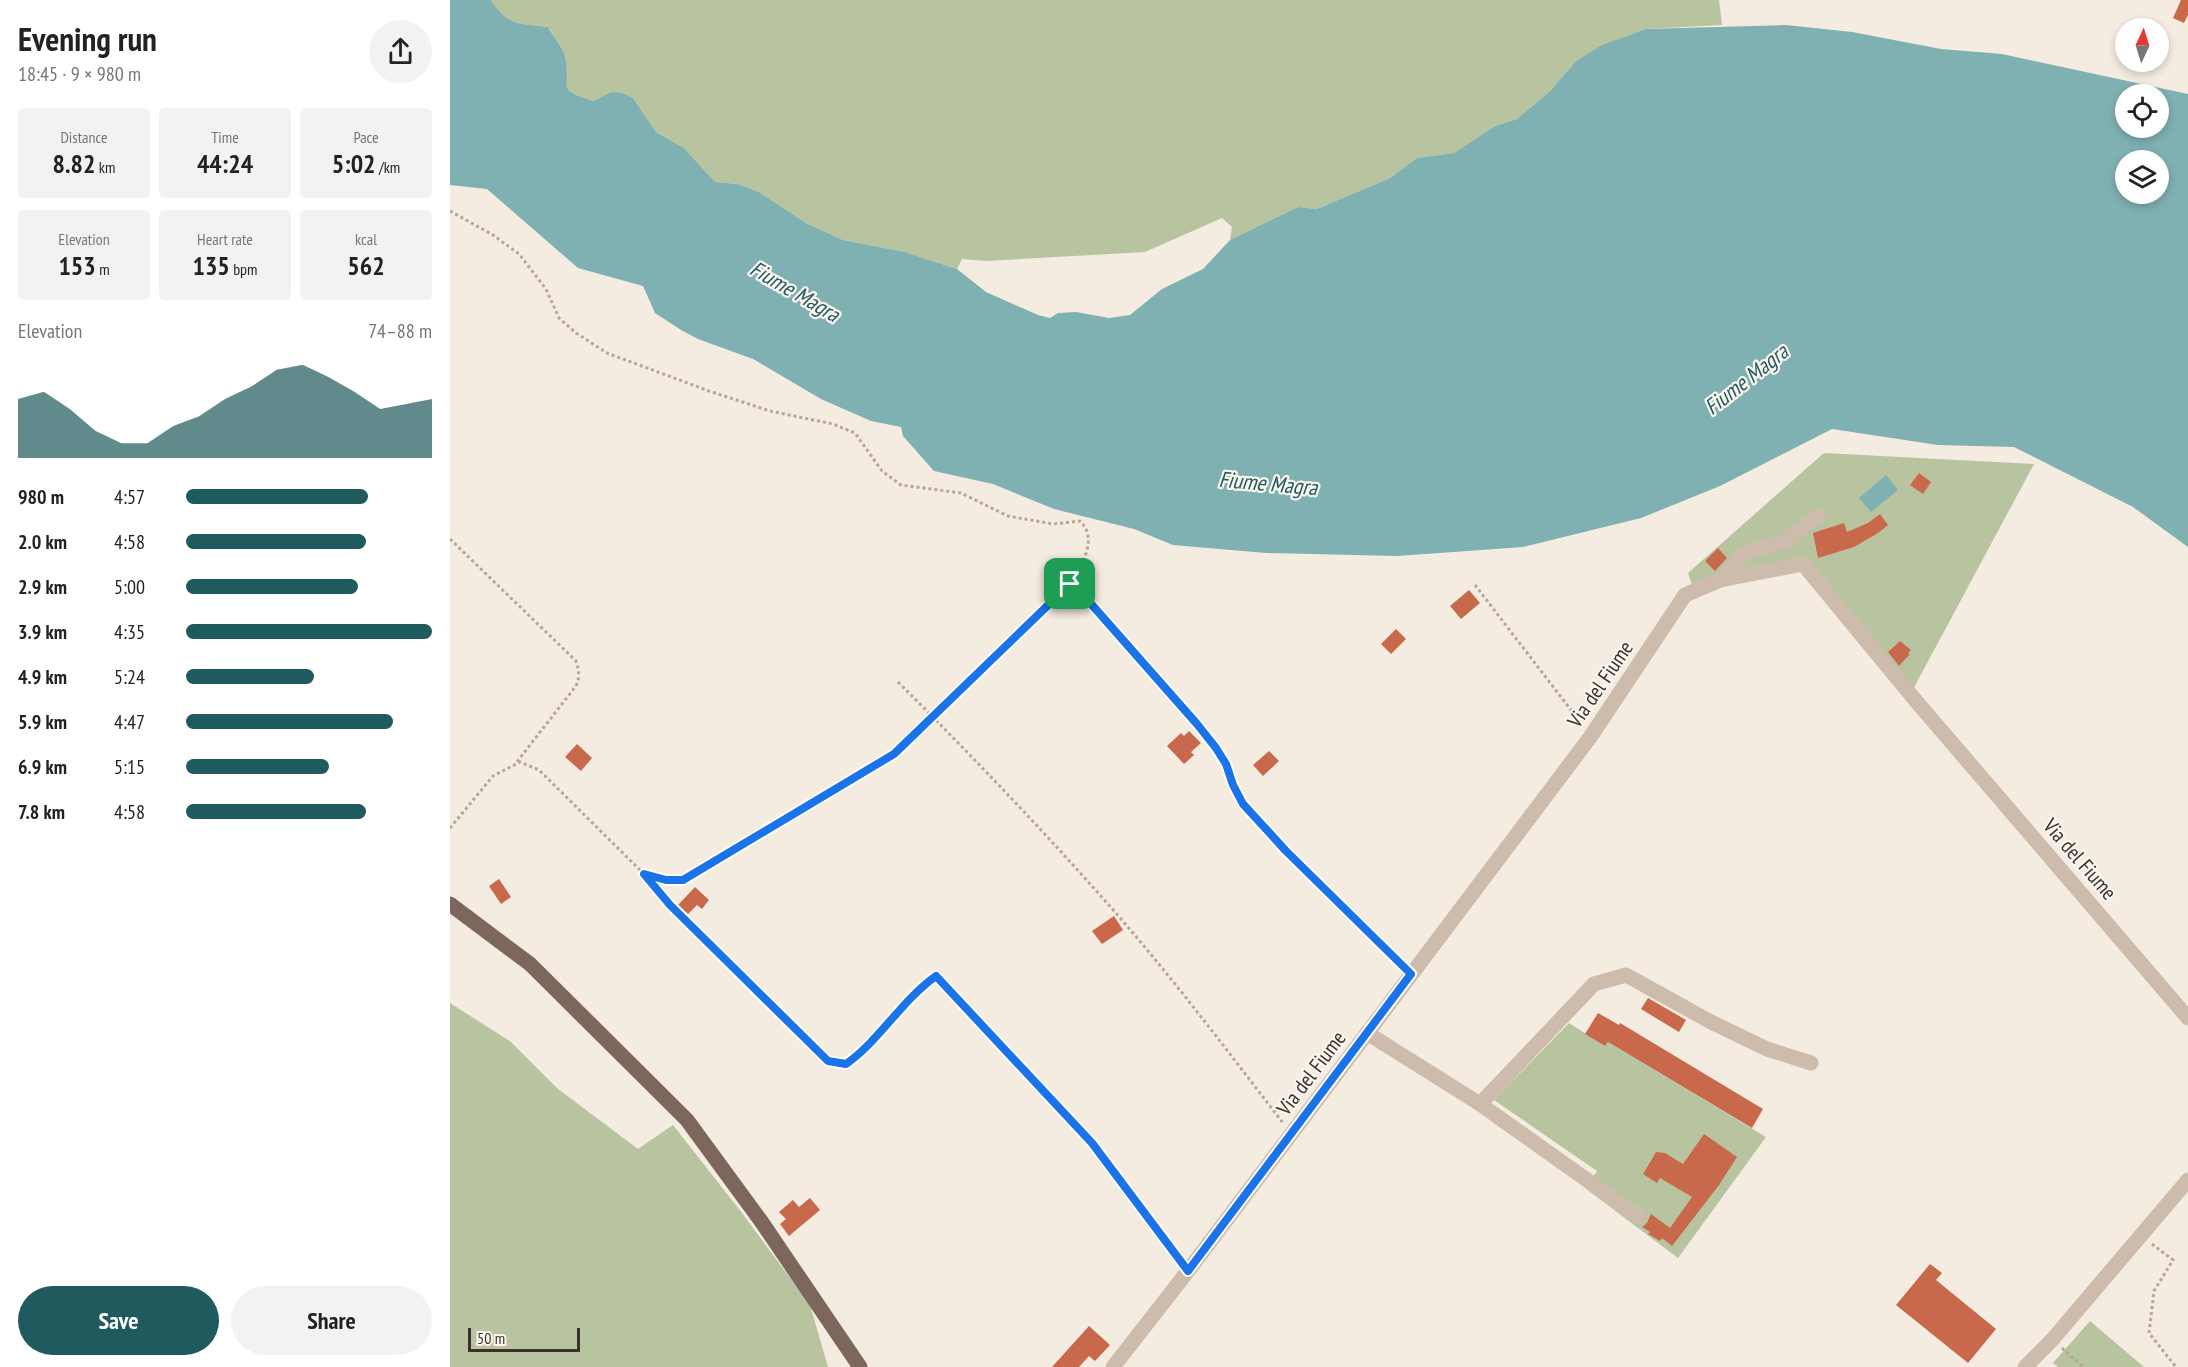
<!DOCTYPE html>
<meta charset="utf-8">
<style>
body{margin:0;font-family:"PT Sans Narrow",sans-serif;background:#f2f2f2;color:#222;height:100vh;display:flex;flex-direction:column;font-size:22px;white-space:nowrap}
*{box-sizing:border-box;margin:0}
p{font-size:20px;color:#767676}
.icon{flex:none;width:33px;height:33px;fill:none;stroke:currentColor;stroke-width:2;stroke-linecap:round;stroke-linejoin:round}
.map{position:relative;flex:1;overflow:hidden}
.details{display:flex;flex-direction:column;background:#fff;width:450px}
.details>*{flex:none}
.needle{width:39px;rotate:4deg}
.fabs{position:absolute;left:1665px;top:18px;display:grid;gap:12px}
.fabs a{display:grid;place-items:center;width:54px;height:54px;border-radius:50%;background:#fff;box-shadow:0 3px 9px #0003;font-size:30px}
.scale{position:absolute;left:18px;bottom:15px;width:112px;box-sizing:border-box;padding-left:6px;border:3px solid #3b302b;border-top:0;font-size:16px;line-height:21px;white-space:nowrap;color:#3b302b;-webkit-text-stroke:4px #fbf5ee;paint-order:stroke}
.pin{position:absolute;display:grid;place-items:center;width:51px;height:51px;color:#fff;margin:-26px;border-radius:12px;box-shadow:0 3px 9px #0006}
.round{display:grid;place-items:center;flex:none;width:63px;height:63px;border-radius:32px;background:#f2f2f2}
.overview{display:flex;align-items:center;justify-content:space-between;height:102px;padding:0 18px}
h1{font-size:33px;font-weight:700;line-height:45px}
.metrics{display:grid;grid-template-columns:repeat(3,1fr);gap:9px;height:102px;padding:6px 18px}
.metrics div{display:grid;align-content:center;border-radius:6px;background:#f2f2f2;text-align:center}
.metrics b{font-size:26px;font-weight:700}
.metrics small{font-size:16px;font-weight:400}
.metrics p{font-size:16px}
.chart{height:168px;padding:12px 18px}
.chart p{display:flex;justify-content:space-between}
.chart svg{width:100%;height:108px;margin-top:6px;fill:#1f5a5e;opacity:.7}
.cta{display:flex;gap:12px;margin-top:auto;padding:12px 18px}
.cta a{flex:1;height:69px;border-radius:36px;background:#1f5a5e;color:#fff;font-size:24px;font-weight:700;line-height:69px;text-align:center}
.cta a+a{background:#f2f2f2;color:#222}
ul{padding:0 18px;list-style:none;font-size:20px}
li{display:grid;grid-template-columns:96px 72px 1fr;align-items:center;height:45px}
li i{height:15px;border-radius:8px;background:#1f5a5e}
main{display:flex;flex:1;min-height:0}
.map>svg:first-child{display:block}
.green{fill:#b8c4a0}
.water{fill:#7fb0b2;fill-rule:evenodd}
.building{fill:#c8694b}
.lines{fill:none;stroke-linecap:round;stroke-linejoin:round}
.path{stroke:#b9a596;stroke-width:3;stroke-dasharray:3 3;stroke-linecap:butt}
.minor{stroke:#cdbbac;stroke-width:15}
.major{stroke:#7d675c;stroke-width:15}
.route-casing{stroke:#fff;stroke-width:12}
.route{stroke:#1a73e8;stroke-width:8}
.labels{text-anchor:middle;dominant-baseline:central;stroke-width:4.5;stroke-linejoin:round;paint-order:stroke}
.street-label{font-size:21px;fill:#3b302b;stroke:#fbf5ee}
.water-label{font-size:22px;font-style:italic;fill:#1f5a5e;stroke:#fbf5ee}
</style>
<main>
<section class="details">
<div class="overview"><div><h1>Evening run</h1><p>18:45 · 9 × 980 m</p></div><a class="round"><svg class="icon" aria-label="share" viewBox="0 0 24 24"><path d="M12 15V3M7 8l5-5 5 5M5 13v7h14v-7"/></svg></a></div>
<div class="metrics">
<div><p>Distance</p><b>8.82<small> km</small></b></div>
<div><p>Time</p><b>44:24</b></div>
<div><p>Pace</p><b>5:02<small> /km</small></b></div>
</div>
<div class="metrics">
<div><p>Elevation</p><b>153<small> m</small></b></div>
<div><p>Heart rate</p><b>135<small> bpm</small></b></div>
<div><p>kcal</p><b>562</b></div>
</div>
<div class="chart"><p><span>Elevation</span>74–88 m</p>
<svg viewBox="0 0 160 44" preserveAspectRatio="none"><path d="M0 44V20L10 17L20 24L30 33L40 38L50 38L60 31L70 27L80 20L90 15L100 8L110 6L120 11L130 17L140 24L150 22L160 20V44z"/></svg>
</div>
<ul>
<li><b>980 m</b>4:57<i style="width:74%"></i></li>
<li><b>2.0 km</b>4:58<i style="width:73%"></i></li>
<li><b>2.9 km</b>5:00<i style="width:70%"></i></li>
<li><b>3.9 km</b>4:35<i style="width:100%"></i></li>
<li><b>4.9 km</b>5:24<i style="width:52%"></i></li>
<li><b>5.9 km</b>4:47<i style="width:84%"></i></li>
<li><b>6.9 km</b>5:15<i style="width:58%"></i></li>
<li><b>7.8 km</b>4:58<i style="width:73%"></i></li>
</ul>
<div class="cta"><a>Save</a><a>Share</a></div>
</section>
<div class="map">
<svg width="1738" height="1367" viewBox="0 0 1738 1367">
<rect width="100%" height="100%" fill="#f4ebe1"/>
<g class="green">
<path d="M41 0H1269L1272 25 1197 29 1125 62 1101 90 1067 119 1045 126 1004 153 967 158 940 178 867 209 848 207 780 240 782 227 772 218 695 252 536 261 512 259 507 269 455 252 393 240 356 223 309 192 288 184 265 182 234 148 206 132 183 98 161 92 143 101C103 88 121 89 115 56 113 47 104 36 98 27 70 23 58 27 41 0Z"/>
<polygon points="1374,453 1584,464 1461,693 1356,561 1243,588 1238,573"/>
<polygon points="0,1003 61,1042 108,1089 188,1149 223,1125 292,1213 360,1305 378,1367 0,1367"/>
<polygon points="1119,1023 1155,1046 1158,1042 1316,1137 1228,1258 1135,1188 1147,1171 1044,1100"/>
<polygon points="1640,1321 1694,1367 1608,1367 1603,1363"/>
</g>
<g class="water">
<path d="M0 0H41C58 27 70 23 98 27 103 36 113 47 115 56 122 89 103 88 143 101L161 92 172 93 183 98 206 132 234 148 265 182 288 184 309 192 356 223 393 240 455 252 507 269 536 292 588 315 600 318 608 313 626 312 659 318 680 315 712 289 753 269 780 240 848 207 867 209 940 178 967 158 1004 153 1045 126 1067 119 1101 90 1125 62 1152 45 1197 29 1336 25 1402 32 1491 49 1552 54 1738 94V547L1683 507 1564 447 1488 445 1382 429 1270 486 1191 518 1073 547 947 556 816 553 723 545 684 529 604 509 543 484 484 471 453 436 451 427 421 421 371 399 303 359 248 339 231 330 205 313 193 286 128 268 37 189 0 185ZM1676 94H1708V128H1676ZM1676 160H1708V194H1676Z"/>
<polygon points="1436,475 1448,490 1421,512 1409,498"/>
</g>
<g class="building">
<polygon points="1731,0 1738,0 1738,15 1734,23 1723,18"/>
<polygon points="1469,473 1481,482 1473,494 1460,485"/>
<polygon points="1430,514 1438,525 1428,533 1404,547 1368,558 1363,533 1394,523 1397,532 1418,523"/>
<polygon points="1268,548 1277,558 1265,571 1255,561"/>
<polygon points="1019,590 1030,603 1011,619 1000,606"/>
<polygon points="946,629 956,639 941,654 931,644"/>
<polygon points="1450,641 1461,650 1458,653 1460,654 1449,666 1438,652"/>
<polygon points="739,731 751,743 741,752 744,755 734,764 717,746 731,733 734,736"/>
<polygon points="127,744 142,758 131,771 115,757"/>
<polygon points="819,751 829,761 813,776 803,765"/>
<polygon points="49,879 61,897 51,904 39,886"/>
<polygon points="245,887 259,900 252,909 247,905 238,914 228,905"/>
<polygon points="664,916 673,930 652,944 642,931"/>
<polygon points="1198,998 1236,1020 1229,1032 1191,1009"/>
<polygon points="1148,1013 1169,1025 1170,1023 1313,1109 1302,1128 1158,1042 1155,1046 1135,1034"/>
<polygon points="1254,1134 1287,1157 1269,1185 1222,1246 1212,1238 1210,1241 1198,1234 1200,1232 1192,1227 1197,1223 1201,1214 1220,1228 1242,1197 1210,1178 1207,1183 1193,1174 1206,1152 1215,1153 1233,1164"/>
<polygon points="360,1198 370,1210 339,1236 330,1224 336,1219 329,1212 343,1200 349,1207"/>
<polygon points="1480,1264 1492,1273 1486,1280 1546,1329 1518,1363 1446,1305"/>
<polygon points="639,1326 660,1345 645,1361 639,1356 629,1367 602,1367"/>
</g>
<g class="lines">
<g class="path">
<path d="M0 211 43 235 69 254 96 289 109 318 126 333 157 353 259 391 320 411 383 424 405 433 432 471 451 485 511 493 558 516 603 524 630 521C649 539 631 567 620 584L444 754 233 880H216L194 874"/>
<path d="M0 539 126 661C129 671 130 677 126 686L66 763"/>
<polyline points="620,584 635,597 747,724 766,748 776,764 783,785 793,804 836,851 952,965"/>
<polyline points="1025,585 1131,723"/>
<path d="M448 682C520 754 590 827 657 903 719 973 776 1049 833 1123"/>
<path d="M0 828 43 776 70 762 89 770 194 874 220 905 378 1061 396 1064C430 1039 451 1001 486 976L642 1143 729 1260"/>
<polyline points="1702,1244 1723,1260 1704,1291 1699,1333 1726,1367"/>
<polyline points="1612,1348 1633,1367"/>
</g>
<g class="minor">
<polyline points="1270,580 1294,553 1335,541 1368,516"/>
<polyline points="917,1033 1030,1104 1144,984 1176,975 1261,1022 1317,1049 1361,1063"/>
<polyline points="1030,1104 1189,1217"/>
<polyline points="663,1367 738,1271 1141,736 1235,595 1270,580 1353,564 1466,701 1738,1018"/>
<polyline points="1575,1367 1602,1340 1738,1180"/>
</g>
<polyline class="major" points="0,904 80,964 237,1120 311,1221 410,1367"/>
</g>
<g class="lines">
<g class="route-casing">
<path id="route" d="M620 584 635 597 747 724 766 748 776 764 783 785 793 804 836 851 961 974 738 1271 642 1143 486 976C451 1001 430 1040 396 1064L378 1061 220 905 194 874 216 880H233L444 754Z"/>
</g>
<use href="#route" class="route"/>
</g>
<g class="labels">
<g class="street-label">
<text transform="translate(1150 684) rotate(-56)">Via del Fiume</text>
<text transform="translate(1630 859) rotate(49)">Via del Fiume</text>
<text transform="translate(861 1073) rotate(-53)">Via del Fiume</text>
</g>
<g class="water-label">
<text transform="translate(345 291) rotate(30)">Fiume Magra</text>
<text transform="translate(1296 379) rotate(-38)">Fiume Magra</text>
<text transform="translate(818 483) rotate(5)">Fiume Magra</text>
</g>
</g>
</svg>
<div class="fabs">
<a><svg class="needle" viewBox="-14 -14 28 28"><path d="M0-13l5 13h-10z" fill="#e53935"/><path d="M0 13l5-13h-10z" fill="#767676"/></svg></a>
<a><svg class="icon" aria-label="locate" viewBox="0 0 24 24"><circle cx="12" cy="12" r="6"/><path d="M12 2v4M12 18v4M2 12h4M18 12h4"/></svg></a>
<a><svg class="icon" aria-label="layers" viewBox="0 0 24 24"><path d="M12 4l9 5-9 5-9-5zM3 14l9 5 9-5"/></svg></a>
</div>
<div class="scale">50 m</div>
<div class="pin" style="left:620px;top:584px;background:#1e9e55"><svg class="icon" aria-label="arrive" viewBox="0 0 24 24"><path d="M6 21V4h12l-3 4 3 4H6"/></svg></div>
</div>
</main>
